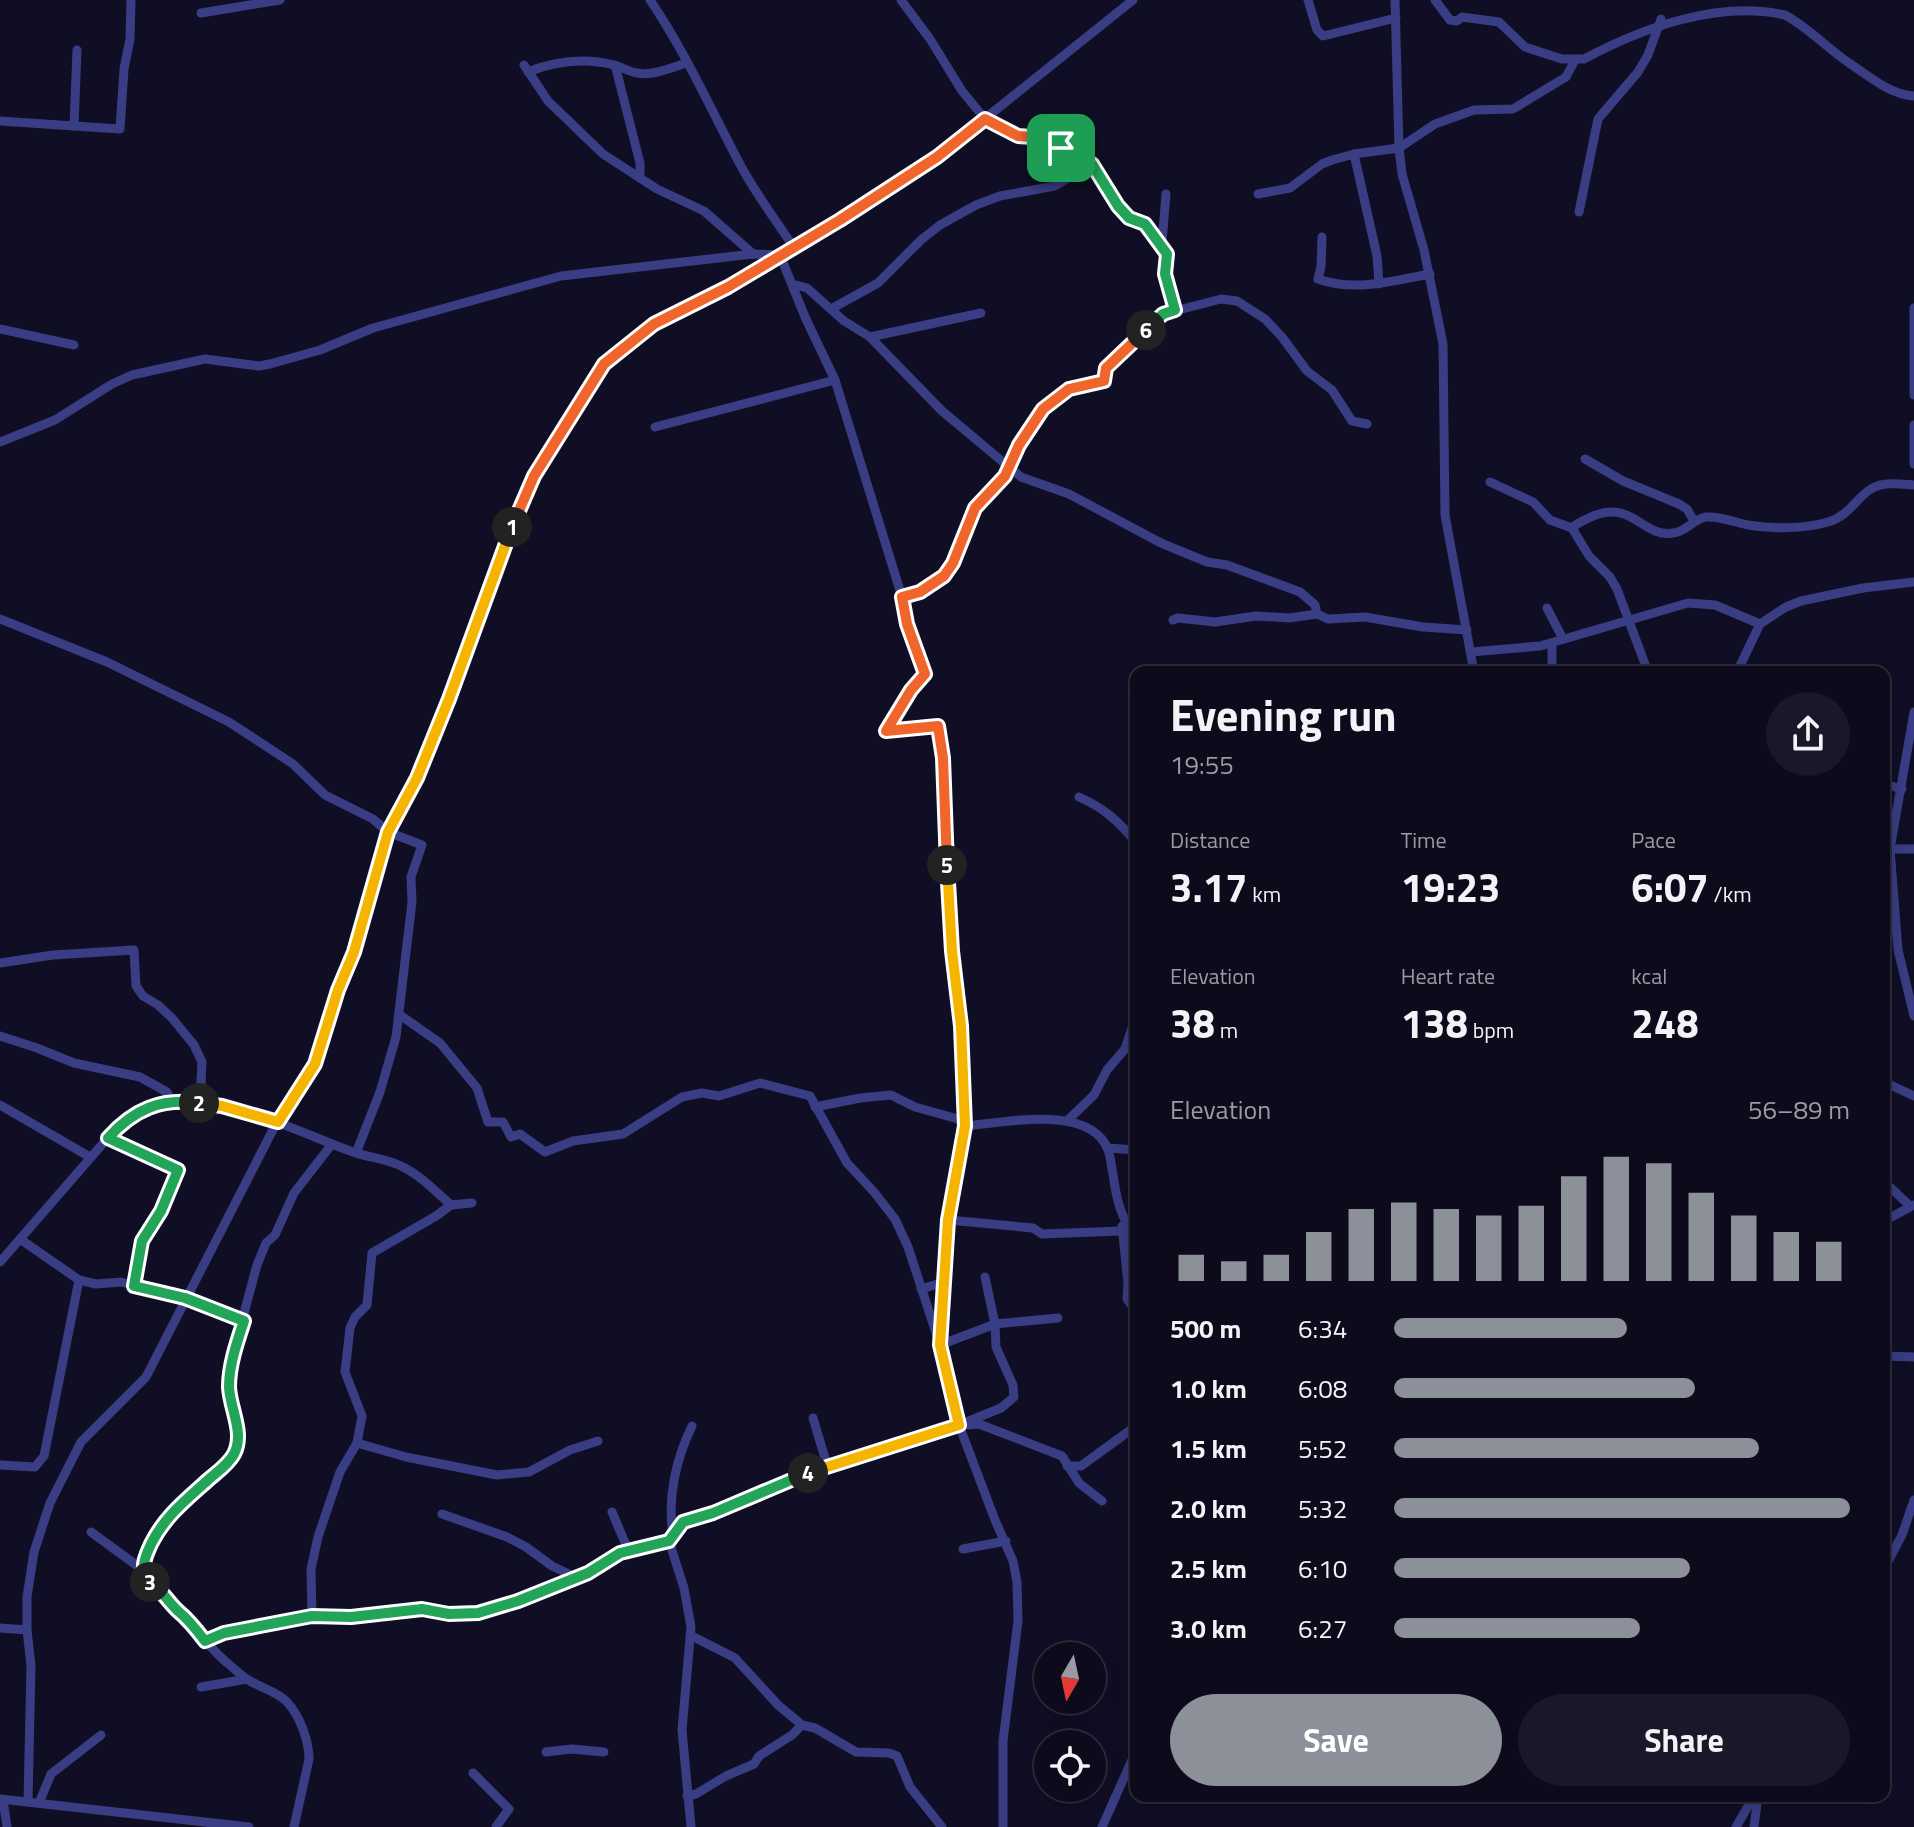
<!DOCTYPE html>
<meta charset="utf-8">
<style>
body{margin:0;font-family:"Titillium Web",sans-serif;background:#1a1828;color:#f1f3f6;height:100vh;display:flex;flex-direction:column;font-size:30px;white-space:nowrap}
*{box-sizing:border-box;margin:0}
p{font-size:26px;color:#9a9aa3}
.icon{flex:none;width:44px;height:44px;fill:none;stroke:currentColor;stroke-width:2;stroke-linecap:round;stroke-linejoin:round}
.map{position:relative;flex:1;overflow:hidden}
.details{position:absolute;left:1130px;top:666px;width:760px;height:1136px;display:flex;flex-direction:column;background:#0c0a1b;border-radius:16px;box-shadow:0 4px 20px #0003,0 0 0 2px #2c2b3a}
.details>*{flex:none}
.needle{width:52px;rotate:189deg}
.fabs{position:absolute;left:1034px;top:1642px;display:grid;gap:16px}
.fabs a{display:grid;place-items:center;width:72px;height:72px;border-radius:50%;background:#0c0a1b;box-shadow:0 4px 20px #0003,0 0 0 2px #2c2b3a;font-size:40px}
.pin{position:absolute;display:grid;place-items:center;width:68px;height:68px;color:#fff;margin:-34px;border-radius:16px;box-shadow:0 4px 12px #0006}
.km{position:absolute;width:40px;height:40px;margin:-20px;border-radius:50%;background:#222;color:#fff;font-size:22px;line-height:40px;text-align:center}
.round{display:grid;place-items:center;flex:none;width:84px;height:84px;border-radius:42px;background:#1a1828}
.headline{display:flex;align-items:center;justify-content:space-between;height:136px;padding:0 40px}
h1{font-size:44px;font-weight:700;line-height:60px}
.metrics{display:grid;grid-template-columns:repeat(3,1fr);gap:12px;height:136px;padding:8px 40px}
.metrics div{display:grid;align-content:center}
.metrics b{font-size:40px;font-weight:700}
.metrics small{font-size:22px;font-weight:400}
.metrics p{font-size:22px}
.chart{height:224px;padding:16px 40px}
.chart p{display:flex;justify-content:space-between}
.chart svg{width:100%;height:144px;margin-top:8px;stroke:#8c9099;stroke-width:6}
.button{display:flex;gap:16px;margin-top:auto;padding:16px 40px}
.button a{flex:1;height:92px;border-radius:48px;background:#8c9099;color:#fff;font-size:32px;font-weight:700;line-height:92px;text-align:center}
.button a+a{background:#1a1828;color:#f1f3f6}
ul{padding:0 40px;list-style:none;font-size:26px}
li{display:grid;grid-template-columns:128px 96px 1fr;align-items:center;height:60px}
li i{height:20px;border-radius:10px;background:#8c9099}
.map>svg:first-child{display:block}
.lines{fill:none;stroke-linecap:round;stroke-linejoin:round}
.street{stroke:#393d83;stroke-width:9}
.split-1-casing{stroke:#fff;stroke-width:16}
.split-2-casing{stroke:#fff;stroke-width:16}
.split-3-casing{stroke:#fff;stroke-width:16}
.split-4-casing{stroke:#fff;stroke-width:16}
.split-5-casing{stroke:#fff;stroke-width:16}
.split-6-casing{stroke:#fff;stroke-width:16}
.split-7-casing{stroke:#fff;stroke-width:16}
.split-1{stroke:#f0652b;stroke-width:10}
.split-2{stroke:#f5b400;stroke-width:10}
.split-3{stroke:#22a559;stroke-width:10}
.split-4{stroke:#22a559;stroke-width:10}
.split-5{stroke:#f5b400;stroke-width:10}
.split-6{stroke:#f0652b;stroke-width:10}
.split-7{stroke:#22a559;stroke-width:10}
</style>
<div class="map">
<svg width="1914" height="1827" viewBox="0 0 1914 1827">
<rect width="100%" height="100%" fill="#100e24"/>
<g class="lines">
<g class="street">
<path d="M650 0C686 53 712 112 742 168 757 195 776 221 793 246"/>
<polyline points="901,0 930,39 962,91 985,119 1018,136 1032,137 1079,156 1100,174 1118,206 1129,218 1145,224 1152,231 1167,254 1165,274 1175,310"/>
<polyline points="1308,0 1317,30 1323,36 1396,18"/>
<polyline points="1395,0 1399,148 1402,174 1424,250 1443,344 1445,515 1474,672"/>
<path d="M1435 0 1450 20 1457 21 1462 17 1499 22 1525 47 1562 59H1584C1642 28 1718 0 1785 15 1809 28 1827 48 1849 63 1869 76 1890 95 1914 96"/>
<polyline points="201,13 280,0"/>
<polyline points="524,65 548,101 603,154 657,189 704,211 753,254"/>
<polyline points="615,65 640,163 640,178"/>
<path d="M528 72C555 61 585 58 614 65 622 67 629 72 637 73 653 76 671 68 686 63"/>
<polyline points="0,121 74,126 77,50"/>
<polyline points="74,126 120,129 124,69 130,39 131,0"/>
<polyline points="1354,154 1377,256 1379,284"/>
<polyline points="1258,194 1290,188 1322,164 1332,160 1354,154 1399,148 1435,124 1474,110 1513,109 1566,77 1575,60"/>
<polyline points="1579,212 1598,119 1638,72 1648,55 1661,19"/>
<path d="M1322 237 1321 267 1318 279C1354 292 1393 281 1430 274"/>
<polyline points="1162,243 1166,194"/>
<polyline points="780,255 805,317 835,380 902,597 907,624 925,674 911,690 886,731"/>
<polyline points="792,284 807,288 844,321 870,337 942,411 1021,477 1069,494 1161,543 1207,562 1227,565 1300,592 1315,605 1317,614"/>
<polyline points="1914,308 1914,395"/>
<polyline points="831,309 878,283 921,240 940,225 976,205 1000,196 1055,186 1092,164"/>
<polyline points="0,329 74,345"/>
<polyline points="870,337 981,313"/>
<polyline points="1914,425 1914,464"/>
<polyline points="655,427 835,380"/>
<polyline points="0,442 55,420 112,384 132,375 205,359 259,366 270,364 320,350 373,328 561,276 753,254 780,255"/>
<polyline points="1585,459 1623,481 1679,504 1687,509 1694,521"/>
<polyline points="1490,482 1533,502 1550,520 1572,528 1589,556 1610,577 1617,589 1645,664"/>
<path d="M1572 528C1578 522 1585 520 1593 516 1633 500 1643 538 1673 533 1686 532 1693 519 1706 517 1719 516 1735 522 1748 525 1773 529 1804 529 1828 522 1849 516 1856 498 1871 489 1883 481 1901 484 1914 485"/>
<polyline points="902,597 920,592 944,576 953,563 975,508 1005,476 1019,445 1043,409 1069,389 1104,381 1106,368 1163,314 1221,299 1237,301 1265,319 1282,337 1307,371 1332,390 1352,421 1367,424"/>
<polyline points="1547,608 1563,639"/>
<polyline points="0,619 107,662 229,722 293,764 325,795 373,819 388,832 422,845 411,877 412,902 396,1037 380,1092 356,1153"/>
<polyline points="1173,620 1178,618 1215,622 1256,616 1289,618 1317,614 1328,619 1365,617 1423,627 1467,630"/>
<polyline points="1471,652 1540,646 1688,603 1715,605 1760,624 1786,607 1801,601 1863,588 1914,582"/>
<polyline points="1552,672 1552,643"/>
<polyline points="1737,672 1760,624"/>
<polyline points="1914,712 1890,849 1898,950 1914,1016"/>
<polyline points="886,731 938,726 943,758 952,951 961,1026 965,1126 948,1220 940,1345 948,1389 959,1425 995,1520 1013,1561 1017,1582 1018,1621 1003,1741 1003,1827"/>
<polyline points="1884,784 1902,789"/>
<path d="M1079 797C1104 808 1120 822 1136 843"/>
<polyline points="1890,849 1914,849"/>
<polyline points="0,963 53,955 134,950 136,986 143,996 158,1005 172,1018 194,1045 202,1062 200,1103"/>
<polyline points="400,1015 440,1043 477,1088 488,1122 503,1122 511,1137 520,1134 545,1152 573,1141 623,1134 682,1097 702,1093 719,1096 760,1083 810,1096 847,1163 874,1192 895,1219 908,1247 940,1345 995,1324 1058,1318"/>
<polyline points="0,1036 37,1048 74,1063 140,1077 167,1092 171,1101"/>
<polyline points="1884,1082 1914,1096"/>
<polyline points="0,1105 90,1157"/>
<path d="M815 1107 860 1098 891 1095 915 1107 958 1119 965 1126C1002 1123 1091 1103 1108 1150 1111 1157 1111 1166 1113 1174 1116 1196 1120 1219 1136 1236"/>
<polyline points="1068,1120 1094,1095 1107,1070 1125,1049 1133,1025 1136,1023"/>
<polyline points="108,1138 178,1170 161,1211 142,1241 134,1286"/>
<polyline points="1108,1148 1136,1150"/>
<polyline points="1884,1187 1891,1188 1910,1206"/>
<polyline points="948,1220 1033,1228 1042,1234 1121,1231 1133,1234"/>
<polyline points="1884,1221 1914,1205"/>
<polyline points="1122,1226 1128,1283 1127,1299 1136,1311"/>
<polyline points="20,1239 79,1280 96,1284 121,1282 185,1298 244,1321"/>
<path d="M0 1262 119 1125C182 1071 285 1127 350 1151 368 1158 386 1158 403 1167 421 1176 435 1191 451 1205"/>
<polyline points="921,1289 944,1282"/>
<polyline points="1884,1356 1914,1357"/>
<polyline points="813,1418 827,1465"/>
<polyline points="966,1425 979,1424 1062,1456 1079,1483 1102,1501"/>
<polyline points="357,1443 406,1457 497,1475 529,1472 570,1450 598,1441"/>
<polyline points="0,1465 35,1467 44,1456 79,1280"/>
<polyline points="1067,1466 1081,1466 1136,1426"/>
<polyline points="612,1512 629,1552"/>
<polyline points="442,1514 507,1537 526,1547 552,1566 577,1578"/>
<polyline points="91,1532 143,1570"/>
<path d="M673 1534C667 1498 676 1459 692 1426"/>
<polyline points="963,1549 1006,1541"/>
<polyline points="1884,1569 1902,1535 1914,1500"/>
<polyline points="312,1616 311,1569 318,1537 340,1472 357,1443 360,1427 362,1416 345,1372 350,1328 355,1317 367,1305 372,1253 436,1216 451,1205 472,1203"/>
<polyline points="0,1628 27,1630"/>
<polyline points="690,1635 735,1658 778,1705 802,1725 815,1728 856,1752 889,1753 897,1756 910,1787 942,1827"/>
<polyline points="205,1641 224,1633 312,1616 351,1617 422,1609 449,1614 478,1613 518,1601 588,1573 620,1553 669,1541"/>
<polyline points="201,1687 247,1679"/>
<polyline points="546,1752 572,1749 604,1752"/>
<polyline points="473,1773 509,1809 496,1827"/>
<polyline points="687,1796 696,1794 726,1776 754,1764 759,1756 792,1735 802,1725"/>
<polyline points="0,1799 249,1827"/>
<polyline points="3,1800 7,1827"/>
<polyline points="28,1801 31,1666 27,1630 27,1597 34,1552 50,1503 81,1442 146,1377 279,1118 315,1064 338,990 354,952 378,862 388,832 417,778 449,699 515,517 534,476 604,364 633,339 654,324 728,287 937,157 1133,0"/>
<polyline points="39,1803 51,1774 101,1735"/>
<path d="M294 1827 309 1759C309 1741 300 1716 287 1702 278 1692 262 1688 250 1681 241 1676 234 1668 226 1662 196 1636 178 1601 145 1579L144 1559 164 1522 227 1463 235 1453 238 1442 237 1430 229 1385 236 1343 257 1265 266 1243 275 1235 294 1193 332 1144"/>
<polyline points="691,1827 682,1730 691,1627 684,1588 669,1541 683,1522 713,1513 827,1465 959,1425 1001,1408 1014,1397 1013,1385 996,1347 995,1324 985,1277"/>
<polyline points="1102,1827 1136,1751"/>
<polyline points="1736,1827 1754,1796"/>
<polyline points="1754,1827 1758,1796"/>
</g>
</g>
<g class="lines">
<g class="split-1-casing">
<polyline id="split-1" points="512,527 534,476 604,364 654,324 728,287 840,220 937,157 985,119 1018,136 1032,137 1061,148"/>
</g>
<g class="split-2-casing">
<polyline id="split-2" points="199,1103 222,1106 278,1122 315,1064 338,990 354,952 388,832 417,778 449,699 512,527"/>
</g>
<g class="split-3-casing">
<path id="split-3" d="M150 1582 145 1579C142 1564 145 1557 151 1544 165 1516 186 1500 208 1480 217 1472 228 1465 234 1454 245 1433 230 1409 229 1387 229 1365 237 1342 244 1321L185 1298 134 1286 142 1241 161 1211 178 1170 108 1138C134 1109 161 1098 199 1103"/>
</g>
<g class="split-4-casing">
<path id="split-4" d="M150 1582C162 1590 168 1602 178 1611 189 1620 196 1629 205 1641L224 1633 312 1616 351 1617 422 1609 449 1614 478 1613 518 1601 588 1573 620 1553 669 1541 683 1522 713 1513 808 1473"/>
</g>
<g class="split-5-casing">
<polyline id="split-5" points="808,1473 959,1425 940,1345 948,1220 965,1126 961,1026 952,951 947,865"/>
</g>
<g class="split-6-casing">
<polyline id="split-6" points="947,865 943,758 938,726 886,731 911,690 925,674 907,624 902,597 920,592 944,576 953,563 975,508 1005,476 1019,445 1043,409 1069,389 1104,381 1106,368 1146,330"/>
</g>
<g class="split-7-casing">
<polyline id="split-7" points="1061,148 1092,164 1118,206 1129,218 1145,224 1167,254 1165,274 1175,310 1163,314 1146,330"/>
</g>
<use href="#split-1" class="split-1"/>
<use href="#split-2" class="split-2"/>
<use href="#split-3" class="split-3"/>
<use href="#split-4" class="split-4"/>
<use href="#split-5" class="split-5"/>
<use href="#split-6" class="split-6"/>
<use href="#split-7" class="split-7"/>
</g>
</svg>
<div class="fabs">
<a><svg class="needle" viewBox="-14 -14 28 28"><path d="M0-13l5 13h-10z" fill="#e53935"/><path d="M0 13l5-13h-10z" fill="#9a9aa3"/></svg></a>
<a><svg class="icon" aria-label="locate" viewBox="0 0 24 24"><circle cx="12" cy="12" r="6"/><path d="M12 2v4M12 18v4M2 12h4M18 12h4"/></svg></a>
</div>
<div class="pin" style="left:1061px;top:148px;background:#1e9e55"><svg class="icon" aria-label="arrive" viewBox="0 0 24 24"><path d="M6 21V4h12l-3 4 3 4H6"/></svg></div>
<b class="km" style="left:512px;top:527px">1</b>
<b class="km" style="left:199px;top:1103px">2</b>
<b class="km" style="left:150px;top:1582px">3</b>
<b class="km" style="left:808px;top:1473px">4</b>
<b class="km" style="left:947px;top:865px">5</b>
<b class="km" style="left:1146px;top:330px">6</b>
<section class="details">
<div class="headline"><div><h1>Evening run</h1><p>19:55</p></div><a class="round"><svg class="icon" aria-label="share" viewBox="0 0 24 24"><path d="M12 15V3M7 8l5-5 5 5M5 13v7h14v-7"/></svg></a></div>
<div class="metrics">
<div><p>Distance</p><b>3.17<small> km</small></b></div>
<div><p>Time</p><b>19:23</b></div>
<div><p>Pace</p><b>6:07<small> /km</small></b></div>
</div>
<div class="metrics">
<div><p>Elevation</p><b>38<small> m</small></b></div>
<div><p>Heart rate</p><b>138<small> bpm</small></b></div>
<div><p>kcal</p><b>248</b></div>
</div>
<div class="chart"><p><span>Elevation</span>56–89 m</p>
<svg viewBox="0 0 160 44" preserveAspectRatio="none"><path d="M5 44V36M15 44V38M25 44V36M35 44V29M45 44V22M55 44V20M65 44V22M75 44V24M85 44V21M95 44V12M105 44V6M115 44V8M125 44V17M135 44V24M145 44V29M155 44V32"/></svg>
</div>
<ul>
<li><b>500 m</b>6:34<i style="width:51%"></i></li>
<li><b>1.0 km</b>6:08<i style="width:66%"></i></li>
<li><b>1.5 km</b>5:52<i style="width:80%"></i></li>
<li><b>2.0 km</b>5:32<i style="width:100%"></i></li>
<li><b>2.5 km</b>6:10<i style="width:65%"></i></li>
<li><b>3.0 km</b>6:27<i style="width:54%"></i></li>
</ul>
<div class="button"><a>Save</a><a>Share</a></div>
</section>
</div>
